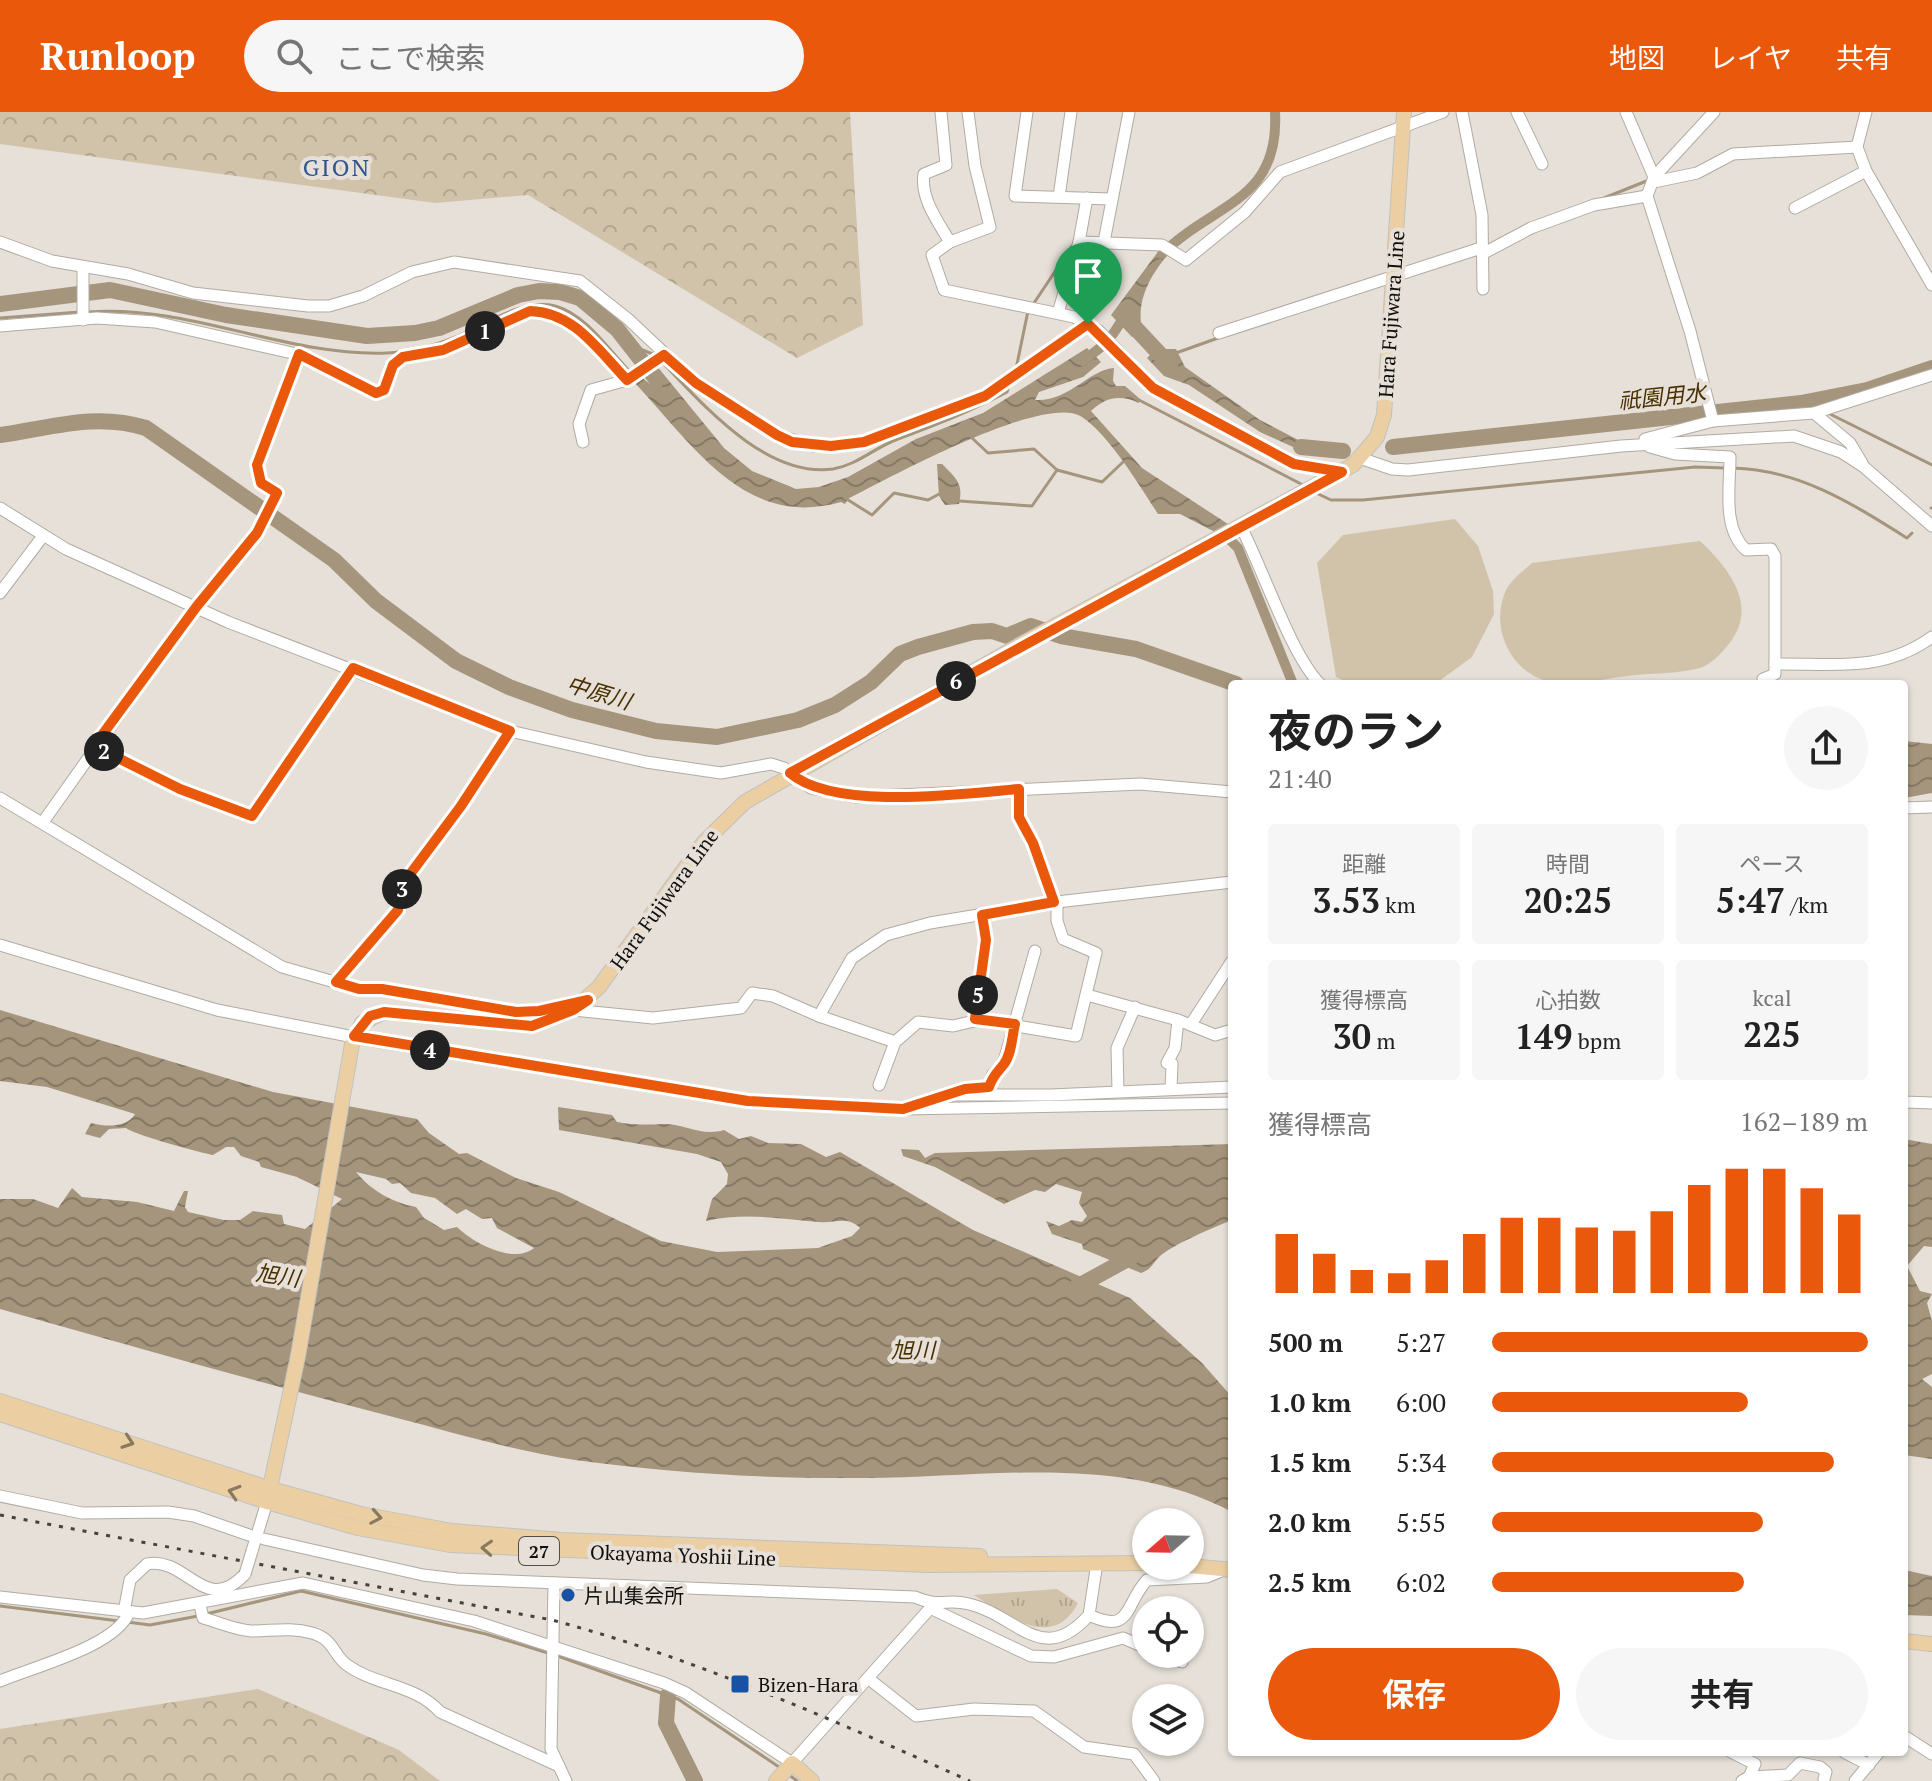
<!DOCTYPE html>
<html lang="ja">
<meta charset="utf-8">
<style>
body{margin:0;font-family:"PT Serif","Noto Sans JP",serif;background:#f6f6f6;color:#222;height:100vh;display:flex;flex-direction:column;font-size:30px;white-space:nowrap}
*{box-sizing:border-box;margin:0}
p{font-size:26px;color:#767676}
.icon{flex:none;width:44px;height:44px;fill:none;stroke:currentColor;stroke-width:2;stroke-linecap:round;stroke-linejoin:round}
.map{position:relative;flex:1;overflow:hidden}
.panel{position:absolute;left:1228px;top:568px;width:680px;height:1076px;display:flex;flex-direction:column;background:#fff;border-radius:8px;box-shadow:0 2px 6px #0004}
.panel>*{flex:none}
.needle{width:52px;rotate:250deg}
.buttons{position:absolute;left:1132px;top:1396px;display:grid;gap:16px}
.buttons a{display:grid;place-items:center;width:72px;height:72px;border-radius:50%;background:#fff;box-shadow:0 2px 6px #0004;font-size:40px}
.pin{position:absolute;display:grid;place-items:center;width:68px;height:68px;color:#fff;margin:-82px -34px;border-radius:50% 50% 50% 0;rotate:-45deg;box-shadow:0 0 8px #0007}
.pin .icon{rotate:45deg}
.km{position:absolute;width:40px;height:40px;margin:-20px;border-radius:50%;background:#222;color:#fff;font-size:22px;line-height:40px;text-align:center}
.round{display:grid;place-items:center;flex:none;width:84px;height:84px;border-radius:42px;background:#f6f6f6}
.headline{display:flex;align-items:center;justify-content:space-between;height:136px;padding:0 40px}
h1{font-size:44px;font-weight:700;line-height:60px}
.stats{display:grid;grid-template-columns:repeat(3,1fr);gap:12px;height:136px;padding:8px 40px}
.stats div{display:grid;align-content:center;border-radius:8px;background:#f6f6f6;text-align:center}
.stats b{font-size:34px;font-weight:700}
.stats small{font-size:22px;font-weight:400}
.stats p{font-size:22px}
.chart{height:224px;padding:16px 40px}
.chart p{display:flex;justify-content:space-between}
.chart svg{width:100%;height:144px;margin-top:8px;stroke:#ea580c;stroke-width:6}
.button{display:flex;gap:16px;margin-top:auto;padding:16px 40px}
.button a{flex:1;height:92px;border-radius:48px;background:#ea580c;color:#fff;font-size:32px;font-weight:700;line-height:92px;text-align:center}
.button a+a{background:#f6f6f6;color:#222}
ul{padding:0 40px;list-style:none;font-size:26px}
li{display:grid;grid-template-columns:128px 96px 1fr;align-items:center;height:60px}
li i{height:20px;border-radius:10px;background:#ea580c}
header{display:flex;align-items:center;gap:48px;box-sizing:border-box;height:112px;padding:0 40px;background:#ea580c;color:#fff}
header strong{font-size:38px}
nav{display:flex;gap:44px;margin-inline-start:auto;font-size:28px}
.search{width:560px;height:72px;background:#f6f6f6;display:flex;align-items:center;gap:20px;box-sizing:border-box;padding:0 28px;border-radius:44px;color:#767676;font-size:30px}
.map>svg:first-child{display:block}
.grass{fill:#d1c2aa}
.forest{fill:url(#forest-crowns)}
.park{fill:url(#park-tufts)}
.water{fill:url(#water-waves);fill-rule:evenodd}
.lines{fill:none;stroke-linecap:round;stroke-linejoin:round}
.stream{stroke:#a5957c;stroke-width:3}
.canal{stroke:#a5957c;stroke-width:10}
.river{stroke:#a5957c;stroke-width:16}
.minor-casing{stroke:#b0aba3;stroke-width:13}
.major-casing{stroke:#c1c1c0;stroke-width:16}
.minor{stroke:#fff;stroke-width:11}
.major{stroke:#ebcfa3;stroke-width:14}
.rail{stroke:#46433f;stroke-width:3;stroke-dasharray:4 8;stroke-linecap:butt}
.minor-bridge-casing{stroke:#b0aba3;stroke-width:13;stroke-linecap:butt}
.minor-bridge{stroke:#fff;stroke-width:11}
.oneway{stroke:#89795f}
.route-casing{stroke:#fff;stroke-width:16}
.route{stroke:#ea580c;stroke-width:10}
.poi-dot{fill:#1852a4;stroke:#e6e0d8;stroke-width:3}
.labels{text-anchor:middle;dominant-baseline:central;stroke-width:8;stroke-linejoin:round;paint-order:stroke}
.shield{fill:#e6e0d8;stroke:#514e49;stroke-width:2}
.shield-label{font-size:18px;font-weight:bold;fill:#110f0c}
.street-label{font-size:20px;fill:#110f0c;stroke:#e6e0d8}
.poi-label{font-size:20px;fill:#110f0c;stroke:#e6e0d8;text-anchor:start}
.water-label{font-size:22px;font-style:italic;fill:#493000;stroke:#e6e0d8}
.quarter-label{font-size:24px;letter-spacing:2px;fill:#30558c;stroke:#e6e0d8}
</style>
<header>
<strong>Runloop</strong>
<div class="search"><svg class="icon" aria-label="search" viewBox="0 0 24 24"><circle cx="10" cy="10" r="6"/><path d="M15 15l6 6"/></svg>ここで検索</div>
<nav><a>地図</a><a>レイヤ</a><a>共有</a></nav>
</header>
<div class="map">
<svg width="1932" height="1669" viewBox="0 0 1932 1669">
<defs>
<pattern id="forest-crowns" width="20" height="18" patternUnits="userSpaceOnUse" patternTransform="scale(2)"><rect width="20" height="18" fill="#d1c2aa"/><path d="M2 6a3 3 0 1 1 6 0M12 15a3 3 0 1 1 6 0" fill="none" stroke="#b2a691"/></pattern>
<pattern id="park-tufts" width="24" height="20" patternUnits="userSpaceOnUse" patternTransform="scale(2)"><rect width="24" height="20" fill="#d1c2aa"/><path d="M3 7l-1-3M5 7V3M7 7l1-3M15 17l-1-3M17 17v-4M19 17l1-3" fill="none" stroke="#b2a691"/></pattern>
<pattern id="water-waves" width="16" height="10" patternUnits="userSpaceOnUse" patternTransform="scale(2)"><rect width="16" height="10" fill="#a5957c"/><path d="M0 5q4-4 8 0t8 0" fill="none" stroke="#857864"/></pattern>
</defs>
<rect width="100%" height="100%" fill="#e6e0d8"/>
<g class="grass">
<polygon points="1455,407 1478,434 1493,479 1494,502 1472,545 1435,572 1351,572 1336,565 1317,451 1343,423"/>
<path d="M1700 429C1729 456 1760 495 1728 533 1722 541 1710 553 1700 556 1678 562 1651 561 1627 564 1601 567 1568 577 1543 568 1509 556 1492 516 1504 483 1509 469 1521 461 1532 451Z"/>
</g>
<g class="forest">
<polygon points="0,0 850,0 863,213 797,246 528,83 435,91 0,32"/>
<polygon points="258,1577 399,1638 440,1669 0,1669 0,1617"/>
</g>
<path class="park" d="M1057 1477 1078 1491C1053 1540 1006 1503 974 1483Z"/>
<g class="water">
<path d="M1160 137 1169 141C1150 164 1136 188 1142 218L1132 225 1111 203Z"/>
<path d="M1087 236 1101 250 1083 265 1039 280 1035 288C1069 290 1090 257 1114 256L1113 269 1116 274H1125L1140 287 1139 291C1121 282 1105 285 1091 299L1142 356 1231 414 1217 421 1180 402H1158C1139 373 1110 324 1082 305 1045 280 887 367 848 387L845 392 841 390C744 418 692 331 633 269L640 264 654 275 644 260 656 253 724 336 752 359 796 377 819 375 848 365 916 327 983 301Z"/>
<polygon points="1156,237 1176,237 1185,255 1260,308 1306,332 1322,331 1321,342 1304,340 1260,320 1189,273 1164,264 1147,246"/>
<path d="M937 352H942C956 366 964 372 959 392L945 393 939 384Z"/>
<polygon points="1904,629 1932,632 1932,681 1904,686"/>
<path d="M0 898 273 980 417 1007 429 1021 459 1042 467 1041 516 1066 559 1080 661 1129 717 1140 818 1136 852 1124 860 1116C847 1103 834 1112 819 1110 780 1107 746 1100 706 1109L712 1087 727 1072 728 1062 721 1050 697 1042 559 1018 558 995 612 1003 617 1010C633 1013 646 1013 662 1012 684 1011 701 1025 724 1018L739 1027 751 1024 768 1031 801 1032 826 1045 840 1040 973 1118 1130 1186 1202 1251 1232 1285V1400C1121 1340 986 1366 865 1366 768 1367 671 1361 575 1348 515 1339 455 1321 397 1306 264 1272 132 1234 0 1197V1087H33L58 1096 72 1076 82 1085 137 1090 174 1099 184 1079H188L185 1095 188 1100 224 1108H240L253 1099 282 1103 284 1112 305 1117 342 1087 297 1065 261 1055 259 1050 241 1044 234 1035H226L213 1043C198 1040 135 1023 126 1016L109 1017 100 1026 85 1022 91 1011C105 1015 127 1016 135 1002L47 975 0 969ZM356 1060 386 1067 392 1072 400 1071 411 1081 435 1086 457 1102 466 1097 482 1107 492 1106 497 1116 534 1136C513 1153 472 1130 457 1115L444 1118 424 1106 416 1095C394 1091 371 1079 356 1060Z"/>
<polygon points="1904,1027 1932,1032 1932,1135 1924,1134 1907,1154 1920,1179 1932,1182 1927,1191 1932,1209 1932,1262 1922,1267 1932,1275 1932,1347 1904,1343"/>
<path d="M1232 1032V1108C1215 1115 1171 1133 1159 1145 1152 1152 1152 1157 1141 1161L1083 1137 1082 1132 1052 1122 1046 1109 1059 1114 1072 1108 1082 1110 1087 1104 1079 1091 1082 1080 1056 1072 1045 1080 1035 1078 1004 1092 935 1055 903 1044 901 1037 919 1038 925 1046 935 1041Z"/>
<polygon points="1904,1458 1932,1464 1932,1504 1904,1503"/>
</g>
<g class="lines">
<g class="stream">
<polyline points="1604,86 1649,68"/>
<polyline points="1034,191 1072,134"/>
<path d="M88 200C190 192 285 245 387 241 407 240 434 234 453 226 483 214 521 186 555 194 586 202 610 240 632 262"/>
<polyline points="0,206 80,200"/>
<polyline points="630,233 655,243"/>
<polyline points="1176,241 1218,226"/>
<path d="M661 249C703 292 765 366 833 357 856 353 872 338 893 329 932 314 970 300 1007 280L1009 274"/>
<polyline points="1016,257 1028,199"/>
<polyline points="1139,288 1303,373"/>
<polyline points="1801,291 1817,297"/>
<polyline points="1828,301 1932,353"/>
<polyline points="972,326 988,341 1034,337 1057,358"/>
<path d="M1733 356C1800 358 1851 391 1907 426L1912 421"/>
<polyline points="1312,379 1331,388 1363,388 1695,355 1725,356"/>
<polyline points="845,386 872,403 894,381 928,388 941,381"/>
<polyline points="959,389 1032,394 1057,358 1102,370 1123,350"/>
<polyline points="1931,396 1932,396"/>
<polyline points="0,1494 119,1509"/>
<polyline points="206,1502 301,1479 486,1522 548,1541"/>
<polyline points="127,1510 150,1513 198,1504"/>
<polyline points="555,1543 678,1587 782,1657"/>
<polyline points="788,1662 797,1669"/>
</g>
<g class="canal">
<path d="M1162 142C1213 91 1280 90 1275 0"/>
<polyline points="1113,222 1126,202"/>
<polyline points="1083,249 1105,232"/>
<polyline points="1220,418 1238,436 1293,572"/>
</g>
<g class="river">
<polyline points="0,192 110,178 226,203 367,224 415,221 439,216 518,183 539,179 560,180 580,186 617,217 657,268"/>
<polyline points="1126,206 1170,253"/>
<path d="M0 323C51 316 95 300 146 316L334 448 376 489 456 549 509 575 572 598 656 619 717 625 798 608 835 593 871 570 900 542 918 535 973 520 992 519 1007 524 1031 514 1061 524 1136 537 1236 572"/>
<polyline points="1301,335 1343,339"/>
<polyline points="1393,335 1801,291 1867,278 1932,256"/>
<polyline points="1073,1177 1137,1142"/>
<polyline points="668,1583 666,1611 695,1669"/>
</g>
<g class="minor-casing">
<g id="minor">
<path d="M941 0 946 53 924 62C920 86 938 110 950 130L932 143 944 178 1074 205 1099 219 1153 276 1294 352 1341 360"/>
<polyline points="1027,0 1015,84 1111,87"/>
<polyline points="1462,0 1482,103 1483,177"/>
<polyline points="1517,0 1542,52"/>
<polyline points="1626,0 1654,65 1647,84 1690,219 1713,309"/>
<polyline points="1866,0 1857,35 1866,59 1932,173"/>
<polyline points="1654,65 1714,0"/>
<polyline points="1654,70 1697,61 1733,42 1857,35"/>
<polyline points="1059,85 1071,0"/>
<polyline points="1795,96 1866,59"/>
<polyline points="0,130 52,149 128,162 193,181 308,194 329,194 363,184 412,160 454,150 580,169 628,207 696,271 777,323 813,334 864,330 985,284 1088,212"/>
<polyline points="950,130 990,115 975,54 968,0"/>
<polyline points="1079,130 1087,86"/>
<polyline points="1104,130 1129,0"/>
<polyline points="1482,142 1531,116 1594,93 1647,84"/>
<polyline points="83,156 83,208"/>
<polyline points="1058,201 1079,130 1162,133 1186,148 1245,100 1280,60 1443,0"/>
<path d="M0 214 97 206 155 210 301 243 376 281 384 278 393 253 403 245 443 238 530 199C574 200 598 237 627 268"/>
<polyline points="1219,221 1481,136"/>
<polyline points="1814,301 1850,331 1862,351"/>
<polyline points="1645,327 1713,309 1814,301 1932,263"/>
<polyline points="583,330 579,312 591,278 627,268 664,243"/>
<path d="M1650 335 1675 342 1730 345C1730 375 1722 416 1746 438L1771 437 1775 444V562L1763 567"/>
<polyline points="1360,346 1392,357 1408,358 1621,334 1794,324 1841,340 1864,355 1932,414"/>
<polyline points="0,396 66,437 228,510 510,619 646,650 721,661 771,652 784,656 811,676 855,685 1140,672 1232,680"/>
<path d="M1241 415C1263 457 1291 543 1320 572"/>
<polyline points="0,481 43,424"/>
<path d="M1775 552C1834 551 1882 561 1932 525"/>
<polyline points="94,634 180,677 252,704 353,556"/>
<polyline points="1019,677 1019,705 1033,731 1054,790"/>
<polyline points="0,686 282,855 359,877 382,877 516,900 539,899 583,889"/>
<polyline points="1904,696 1932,695"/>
<polyline points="43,710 187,507 257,421 277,381 261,371 257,353 299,242"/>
<polyline points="0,833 217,898 374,929 748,989 903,997 1232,991"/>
<polyline points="336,870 398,798 402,773 461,694 510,619"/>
<polyline points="1087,883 1178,908 1215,923 1232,918"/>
<polyline points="573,898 653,906 741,896 752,881 773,884 819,904 895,930"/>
<polyline points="819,904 852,846 886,823 930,811 1057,790 1232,770"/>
<polyline points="975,907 1076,924 1096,841 1063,827 1057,809 1057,790"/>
<polyline points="1191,912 1232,849"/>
<polyline points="879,973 895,930 918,910 953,914 974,909 986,828 982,803"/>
<polyline points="969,977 989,975 993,962 1003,953 1035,839"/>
<polyline points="1171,977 1172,952 1167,951 1175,936 1178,908"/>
<polyline points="1118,979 1117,936 1135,895"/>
<polyline points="1904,990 1932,991"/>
<polyline points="912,994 954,983 1051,983 1232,975"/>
<polyline points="0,1384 82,1401 168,1400 194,1404 249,1423"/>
<path d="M264 1427 423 1463 457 1467 915 1485C940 1496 947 1486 969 1492 1017 1503 1042 1556 1089 1503L1097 1451"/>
<polyline points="252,1439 267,1390"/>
<polyline points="554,1471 551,1637 566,1669"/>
<polyline points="0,1485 143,1501 303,1471 474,1509 664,1571 686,1581 792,1651 933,1493"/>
<path d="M200 1493 203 1506C218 1510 235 1518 251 1519 272 1519 291 1515 312 1521 334 1527 333 1543 347 1553 376 1574 415 1572 440 1600L559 1654"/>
<polyline points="930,1496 1031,1544 1054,1545 1123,1526 1146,1536"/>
<path d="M124 1500 130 1468 147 1452C187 1444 205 1505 245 1462"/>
<path d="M1089 1503C1132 1523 1124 1493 1147 1468L1207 1465 1226 1457"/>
<polyline points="1162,1542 1182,1550"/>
<polyline points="869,1567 916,1604 974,1597 1034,1599 1084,1635 1134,1642 1154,1669"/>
<path d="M0 1569C33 1555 117 1534 129 1500"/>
<polyline points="1904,1624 1932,1642"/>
<polyline points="1731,1640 1755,1652 1749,1665"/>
<polyline points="1844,1640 1869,1653"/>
<polyline points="1742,1669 1749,1665 1788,1663 1800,1651 1820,1655 1826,1660 1824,1667"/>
<polyline points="1855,1669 1879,1640"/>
</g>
</g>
<g class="major-casing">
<g id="major">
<polyline points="0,1289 271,1377 361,1402 452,1419 561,1428 980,1444"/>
<polyline points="0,1302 267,1390 358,1416 450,1433 927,1453 1146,1451"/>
<polyline points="267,1390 298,1244 352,932 362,911 384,900 532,914 573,898 599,875 704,730 745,690 1025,530 1353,353 1377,325 1384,303 1404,0"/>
<polyline points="1190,1454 1232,1458"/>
<polyline points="1904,1529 1932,1532"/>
<polyline points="776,1669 792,1651 812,1669"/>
</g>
</g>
<use href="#minor" class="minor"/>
<use href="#major" class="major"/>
<path class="rail" d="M0 1403 552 1508C698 1547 832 1608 970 1669"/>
<g class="minor-bridge-casing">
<polyline id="minor-bridge" points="245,1462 252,1439"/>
</g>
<use href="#minor-bridge" class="minor-bridge"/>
</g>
<defs><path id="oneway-chevron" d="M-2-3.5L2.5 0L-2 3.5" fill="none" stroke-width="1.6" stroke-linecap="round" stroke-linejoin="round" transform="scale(2)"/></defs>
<g class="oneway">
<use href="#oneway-chevron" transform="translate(128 1330) rotate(19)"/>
<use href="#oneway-chevron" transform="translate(234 1380) rotate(-163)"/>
<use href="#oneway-chevron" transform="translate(376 1405) rotate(10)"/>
<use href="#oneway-chevron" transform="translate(487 1436) rotate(-177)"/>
</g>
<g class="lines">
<g class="route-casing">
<path id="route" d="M530 199C574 200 598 238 627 268L664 243 696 271 777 323 792 330 831 334 864 330 985 284 1088 212 1153 276 1294 352 1342 360 790 661C834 699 962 682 1019 677V705L1033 731 1054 790 982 803 986 828 975 907 1015 912C1012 924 1012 941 1004 952 997 961 993 963 989 975L965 977 903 997 748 989 354 924 370 904 384 900 532 914 573 898 588 888 539 899 516 900 382 877H359L336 870 398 798 402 773 461 694 510 619 353 556 252 704 180 677 94 634 197 494 257 421 277 381 261 371 257 353 299 242 376 281 384 278 393 253 403 245 443 238Z"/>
</g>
<use href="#route" class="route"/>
</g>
<g class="poi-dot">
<circle cx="568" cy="1483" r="8"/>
<rect x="730" y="1562" width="20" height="20" rx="4"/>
</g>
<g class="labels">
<rect class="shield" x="519" y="1425" width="40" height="28" rx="6"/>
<g class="shield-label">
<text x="539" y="1439">27</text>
</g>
<g class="street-label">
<text transform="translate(1391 202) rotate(-86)">Hara Fujiwara Line</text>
<text transform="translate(664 787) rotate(-54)">Hara Fujiwara Line</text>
<text transform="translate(683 1443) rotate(2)">Okayama Yoshii Line</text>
</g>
<g class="poi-label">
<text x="584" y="1483">片山集会所</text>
<text x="758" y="1572">Bizen-Hara</text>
</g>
<g class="water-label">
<text transform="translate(1662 284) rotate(-6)">祇園用水</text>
<text transform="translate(599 580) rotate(17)">中原川</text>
<text transform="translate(278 1163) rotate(8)">旭川</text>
<text x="913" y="1237">旭川</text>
</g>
<g class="quarter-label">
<text x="337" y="55">GION</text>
</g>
</g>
</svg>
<div class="buttons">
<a><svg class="needle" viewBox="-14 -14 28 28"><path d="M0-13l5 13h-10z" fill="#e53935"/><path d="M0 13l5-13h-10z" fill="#767676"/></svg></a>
<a><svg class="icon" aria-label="locate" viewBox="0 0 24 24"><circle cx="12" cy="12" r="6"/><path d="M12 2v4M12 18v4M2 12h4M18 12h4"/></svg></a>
<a><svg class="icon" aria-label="layers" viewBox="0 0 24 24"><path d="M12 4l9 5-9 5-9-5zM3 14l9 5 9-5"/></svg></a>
</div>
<div class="pin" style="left:1088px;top:212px;background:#1e9e55"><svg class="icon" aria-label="arrive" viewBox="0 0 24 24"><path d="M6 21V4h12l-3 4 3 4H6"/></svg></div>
<b class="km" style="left:485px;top:219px">1</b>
<b class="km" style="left:104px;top:639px">2</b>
<b class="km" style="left:402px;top:777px">3</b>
<b class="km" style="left:430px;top:938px">4</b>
<b class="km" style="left:978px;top:883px">5</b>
<b class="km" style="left:956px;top:569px">6</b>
<section class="panel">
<div class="headline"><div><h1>夜のラン</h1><p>21:40</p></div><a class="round"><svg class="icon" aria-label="share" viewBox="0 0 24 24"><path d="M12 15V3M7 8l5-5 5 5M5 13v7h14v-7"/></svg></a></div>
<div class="stats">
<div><p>距離</p><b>3.53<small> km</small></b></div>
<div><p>時間</p><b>20:25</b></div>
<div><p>ペース</p><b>5:47<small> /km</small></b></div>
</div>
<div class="stats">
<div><p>獲得標高</p><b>30<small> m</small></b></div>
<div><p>心拍数</p><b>149<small> bpm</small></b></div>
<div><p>kcal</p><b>225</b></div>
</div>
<div class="chart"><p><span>獲得標高</span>162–189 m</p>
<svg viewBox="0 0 160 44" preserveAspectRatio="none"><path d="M5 44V26M15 44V32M25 44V37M35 44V38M45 44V34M55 44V26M65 44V21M75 44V21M85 44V24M95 44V25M105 44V19M115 44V11M125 44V6M135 44V6M145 44V12M155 44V20"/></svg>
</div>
<ul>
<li><b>500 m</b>5:27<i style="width:100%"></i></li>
<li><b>1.0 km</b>6:00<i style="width:68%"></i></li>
<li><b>1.5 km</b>5:34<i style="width:91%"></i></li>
<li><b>2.0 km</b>5:55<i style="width:72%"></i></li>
<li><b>2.5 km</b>6:02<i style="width:67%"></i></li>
</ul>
<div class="button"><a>保存</a><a>共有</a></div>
</section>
</div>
